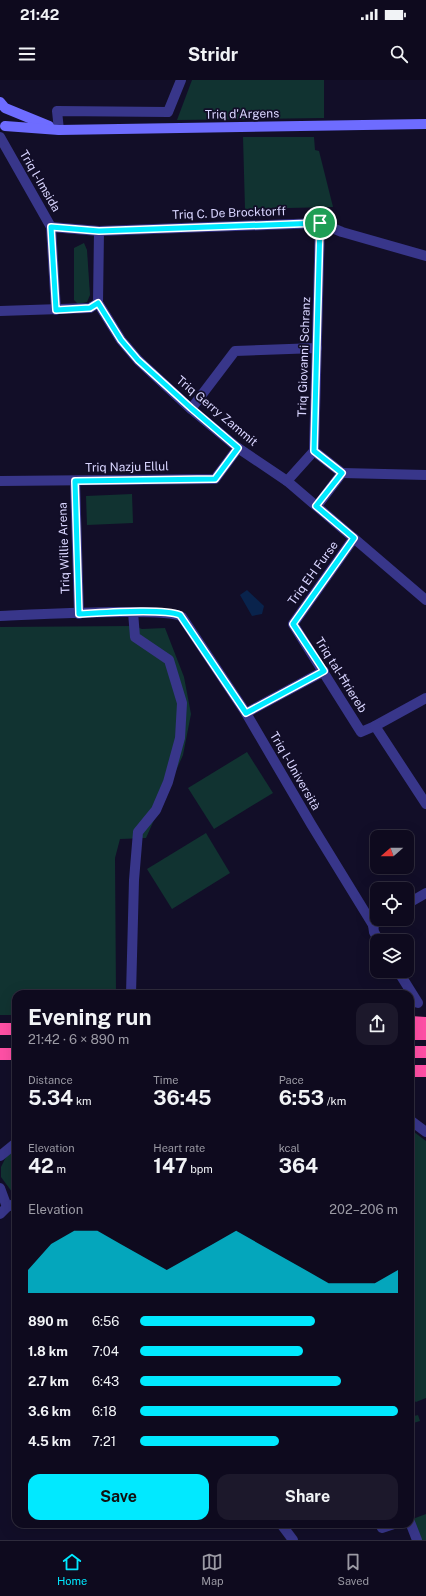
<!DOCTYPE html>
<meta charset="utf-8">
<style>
body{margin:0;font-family:"Public Sans",sans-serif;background:#1c182b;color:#f1f3f6;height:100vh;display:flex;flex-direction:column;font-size:15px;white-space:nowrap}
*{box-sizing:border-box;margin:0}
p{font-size:13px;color:#9b9aa4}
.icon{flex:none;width:22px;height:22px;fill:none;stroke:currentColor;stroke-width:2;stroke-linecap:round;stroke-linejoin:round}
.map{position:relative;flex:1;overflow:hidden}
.drawer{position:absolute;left:12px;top:910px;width:402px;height:538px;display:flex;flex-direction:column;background:#0e0a1e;border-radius:12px;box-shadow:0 4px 16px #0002,0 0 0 1px #2e2b3c}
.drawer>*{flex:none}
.needle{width:26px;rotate:250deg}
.tools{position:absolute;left:370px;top:750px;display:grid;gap:8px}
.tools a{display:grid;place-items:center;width:44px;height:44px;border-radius:8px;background:#0e0a1e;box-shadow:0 4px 16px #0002,0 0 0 1px #2e2b3c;font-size:20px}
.pin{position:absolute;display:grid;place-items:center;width:34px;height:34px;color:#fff;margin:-17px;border:2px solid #fff;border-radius:50%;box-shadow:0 1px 4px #0007}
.round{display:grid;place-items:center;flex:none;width:42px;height:42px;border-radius:12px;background:#1c182b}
.summary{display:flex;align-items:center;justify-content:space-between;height:68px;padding:0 16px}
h1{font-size:22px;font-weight:700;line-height:30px}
.stats{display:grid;grid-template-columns:repeat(3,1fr);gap:6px;height:68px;padding:4px 16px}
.stats div{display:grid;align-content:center}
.stats b{font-size:20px;font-weight:700}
.stats small{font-size:11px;font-weight:400}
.stats p{font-size:11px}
.chart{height:112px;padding:8px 16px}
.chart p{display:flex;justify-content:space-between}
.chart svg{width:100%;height:72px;margin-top:4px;fill:#01e9ff;opacity:.7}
.action{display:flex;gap:8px;margin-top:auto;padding:8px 16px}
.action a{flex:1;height:46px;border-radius:12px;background:#01e9ff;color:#111;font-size:16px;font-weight:700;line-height:46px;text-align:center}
.action a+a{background:#1c182b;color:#f1f3f6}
ul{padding:0 16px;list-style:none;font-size:13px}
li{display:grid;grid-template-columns:64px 48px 1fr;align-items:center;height:30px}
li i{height:10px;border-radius:5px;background:#01e9ff}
.status{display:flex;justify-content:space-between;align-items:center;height:28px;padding:0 20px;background:#0e0a1e;direction:ltr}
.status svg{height:11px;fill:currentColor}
header{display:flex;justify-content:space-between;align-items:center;height:52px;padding:0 16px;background:#0e0a1e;font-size:18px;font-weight:700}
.tabs{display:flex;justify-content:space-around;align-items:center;height:56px;border-top:1px solid #2e2b3c;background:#0e0a1e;font-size:11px;color:#9b9aa4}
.tabs a{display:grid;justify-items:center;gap:2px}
.tabs .active{color:#01e9ff}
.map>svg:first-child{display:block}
.green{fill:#113331}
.water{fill:#09234c}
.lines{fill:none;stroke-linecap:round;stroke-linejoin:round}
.street{stroke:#38368a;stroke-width:10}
.secondary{stroke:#6e6cff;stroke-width:10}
.highway{stroke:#ff50a6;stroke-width:12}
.route-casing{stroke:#fff;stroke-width:8}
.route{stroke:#01e9ff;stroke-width:5}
.labels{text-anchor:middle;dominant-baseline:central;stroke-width:3.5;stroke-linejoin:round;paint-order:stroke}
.street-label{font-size:12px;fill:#d9d5ff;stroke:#120e28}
</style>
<div class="status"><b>21:42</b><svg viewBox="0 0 49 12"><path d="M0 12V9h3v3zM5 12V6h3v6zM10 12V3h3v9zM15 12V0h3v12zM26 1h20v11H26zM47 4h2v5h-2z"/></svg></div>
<header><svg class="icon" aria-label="menu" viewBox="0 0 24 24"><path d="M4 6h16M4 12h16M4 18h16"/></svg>Stridr<svg class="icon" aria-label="search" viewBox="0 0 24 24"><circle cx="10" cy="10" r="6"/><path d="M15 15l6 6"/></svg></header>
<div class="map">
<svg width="426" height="1460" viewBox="0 0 426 1460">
<rect width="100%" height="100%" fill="#120e28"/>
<g class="green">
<polygon points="192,0 324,0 324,38 177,40"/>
<polygon points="243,57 314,57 315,70 319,71 333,127 245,129"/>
<polygon points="84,163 87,170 90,215 87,222 78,224 74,220 74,168"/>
<polygon points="132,414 133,443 87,445 86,416"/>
<polygon points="133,546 142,549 165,548 184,597 191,634 183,675 146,758 120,759 115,778 116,914 16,914 16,935 0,935 0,547"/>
<polygon points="247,672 273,713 214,749 188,708"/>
<polygon points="206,753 230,793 172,829 147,789"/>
<polygon points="410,1049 426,1061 426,1318 416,1322 410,1318"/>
<polygon points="16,1071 16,1111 12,1112 1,1097 1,1087 7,1075"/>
<polygon points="418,1335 420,1341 410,1344 410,1337"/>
<polygon points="426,1434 426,1460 418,1460 410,1440"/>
</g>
<polygon class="water" points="247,510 264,526 262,534 252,536 240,515"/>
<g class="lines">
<g class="street">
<polyline points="59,50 57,31 168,32 181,0"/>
<polyline points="0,57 51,147 56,230"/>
<polyline points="51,147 99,151 320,143 342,152 426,176"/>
<polyline points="98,223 121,260 138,280 191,329 238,368 287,401 426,520"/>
<polyline points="98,223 99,151"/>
<polyline points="0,231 90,228 98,223"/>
<polyline points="191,329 235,271 317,268"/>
<polyline points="314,371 342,393"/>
<polyline points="342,393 426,395"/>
<polyline points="0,401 215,399 238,368"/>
<polyline points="75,401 79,534"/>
<polyline points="287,401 314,371 320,143"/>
<polyline points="317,426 342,393"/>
<polyline points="354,458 293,544 361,652 375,646 426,618"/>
<path d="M0 536C27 535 168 527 182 537L246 633 311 744 373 845 374 852 379 861"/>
<polyline points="246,633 324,591"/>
<polyline points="375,646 426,724"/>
<polyline points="407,824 426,813"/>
<polyline points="373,845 382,839"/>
<polyline points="398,891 418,923"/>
<polyline points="131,914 134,800 138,752 156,730 168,702 180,658 182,623 169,580 135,557 133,532"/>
<polyline points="410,1040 426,1052"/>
<polyline points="0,1076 16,1063"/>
<polyline points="0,1108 7,1127"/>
<polyline points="0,1134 7,1127 16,1123"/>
<polyline points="410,1442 417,1460"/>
<polyline points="281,1444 293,1460"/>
<polyline points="380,1444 382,1448 394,1444"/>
</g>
<g class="secondary">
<polyline points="0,22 5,28 49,46"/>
<polyline points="5,46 59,50 426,44"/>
</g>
<g class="highway">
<polyline points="410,942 426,943"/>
<polyline points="0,949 16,949"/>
<polyline points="410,954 426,954"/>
<polyline points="410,972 426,972"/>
<polyline points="0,974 16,974"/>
<polyline points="410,991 426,991"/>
</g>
</g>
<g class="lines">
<g class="route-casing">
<path id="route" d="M320 143 314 371 342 393 316 426 354 458 293 544 324 591 246 633 180 535C162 528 101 533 79 534L75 401 215 399 238 368 191 328 138 280 121 260 98 223 90 228 56 230 51 147 99 151Z"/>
</g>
<use href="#route" class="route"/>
</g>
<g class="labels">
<g class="street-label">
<text transform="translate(242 34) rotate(-1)">Triq d'Argens</text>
<text transform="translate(40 101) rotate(60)">Triq l-Imsida</text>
<text transform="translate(229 133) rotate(-2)">Triq C. De Brocktorff</text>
<text transform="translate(304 277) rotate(-88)">Triq Giovanni Schranz</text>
<text transform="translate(217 331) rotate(40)">Triq Gerry Zammit</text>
<text transform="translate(127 387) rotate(-1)">Triq Nazju Ellul</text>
<text transform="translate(64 468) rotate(-92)">Triq Willie Arena</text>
<text transform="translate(313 493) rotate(-54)">Triq EH Furse</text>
<text transform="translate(341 595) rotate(58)">Triq tal-Ħriereb</text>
<text transform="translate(295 691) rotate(60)">Triq l-Università</text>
</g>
</g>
</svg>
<div class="tools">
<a><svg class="needle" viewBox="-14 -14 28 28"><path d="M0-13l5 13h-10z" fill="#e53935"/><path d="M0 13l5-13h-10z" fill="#9b9aa4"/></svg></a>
<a><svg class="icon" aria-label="locate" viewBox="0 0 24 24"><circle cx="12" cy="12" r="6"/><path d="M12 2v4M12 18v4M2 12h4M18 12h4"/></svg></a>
<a><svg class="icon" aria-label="layers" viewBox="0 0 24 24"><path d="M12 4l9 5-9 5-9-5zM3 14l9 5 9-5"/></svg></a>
</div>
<div class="pin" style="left:320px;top:143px;background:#1e9e55"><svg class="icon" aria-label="arrive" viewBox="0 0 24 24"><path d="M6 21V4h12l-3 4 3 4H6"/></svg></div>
<section class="drawer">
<div class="summary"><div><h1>Evening run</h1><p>21:42 · 6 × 890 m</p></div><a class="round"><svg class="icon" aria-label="share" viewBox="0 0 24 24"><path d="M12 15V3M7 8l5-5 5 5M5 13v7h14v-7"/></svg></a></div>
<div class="stats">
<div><p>Distance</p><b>5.34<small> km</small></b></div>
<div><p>Time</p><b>36:45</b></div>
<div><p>Pace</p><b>6:53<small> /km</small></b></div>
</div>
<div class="stats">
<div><p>Elevation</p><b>42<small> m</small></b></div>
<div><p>Heart rate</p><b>147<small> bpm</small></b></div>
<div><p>kcal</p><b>364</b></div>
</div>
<div class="chart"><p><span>Elevation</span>202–206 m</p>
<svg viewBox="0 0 160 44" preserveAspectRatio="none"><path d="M0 44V30L10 14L20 6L30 6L40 14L50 22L60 30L70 22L80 14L90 6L100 14L110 22L120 30L130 38L140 38L150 38L160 30V44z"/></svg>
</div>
<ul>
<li><b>890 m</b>6:56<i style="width:68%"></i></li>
<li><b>1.8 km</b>7:04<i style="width:63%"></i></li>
<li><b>2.7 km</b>6:43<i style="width:78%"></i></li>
<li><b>3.6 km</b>6:18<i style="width:100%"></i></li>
<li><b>4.5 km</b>7:21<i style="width:54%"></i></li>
</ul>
<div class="action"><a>Save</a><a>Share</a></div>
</section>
</div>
<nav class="tabs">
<a class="active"><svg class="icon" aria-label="home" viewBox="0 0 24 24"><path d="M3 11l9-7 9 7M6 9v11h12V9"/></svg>Home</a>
<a><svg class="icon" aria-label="map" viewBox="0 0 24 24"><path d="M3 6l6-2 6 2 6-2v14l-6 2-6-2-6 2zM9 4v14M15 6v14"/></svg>Map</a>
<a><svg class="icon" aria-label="saved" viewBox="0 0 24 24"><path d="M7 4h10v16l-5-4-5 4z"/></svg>Saved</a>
</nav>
